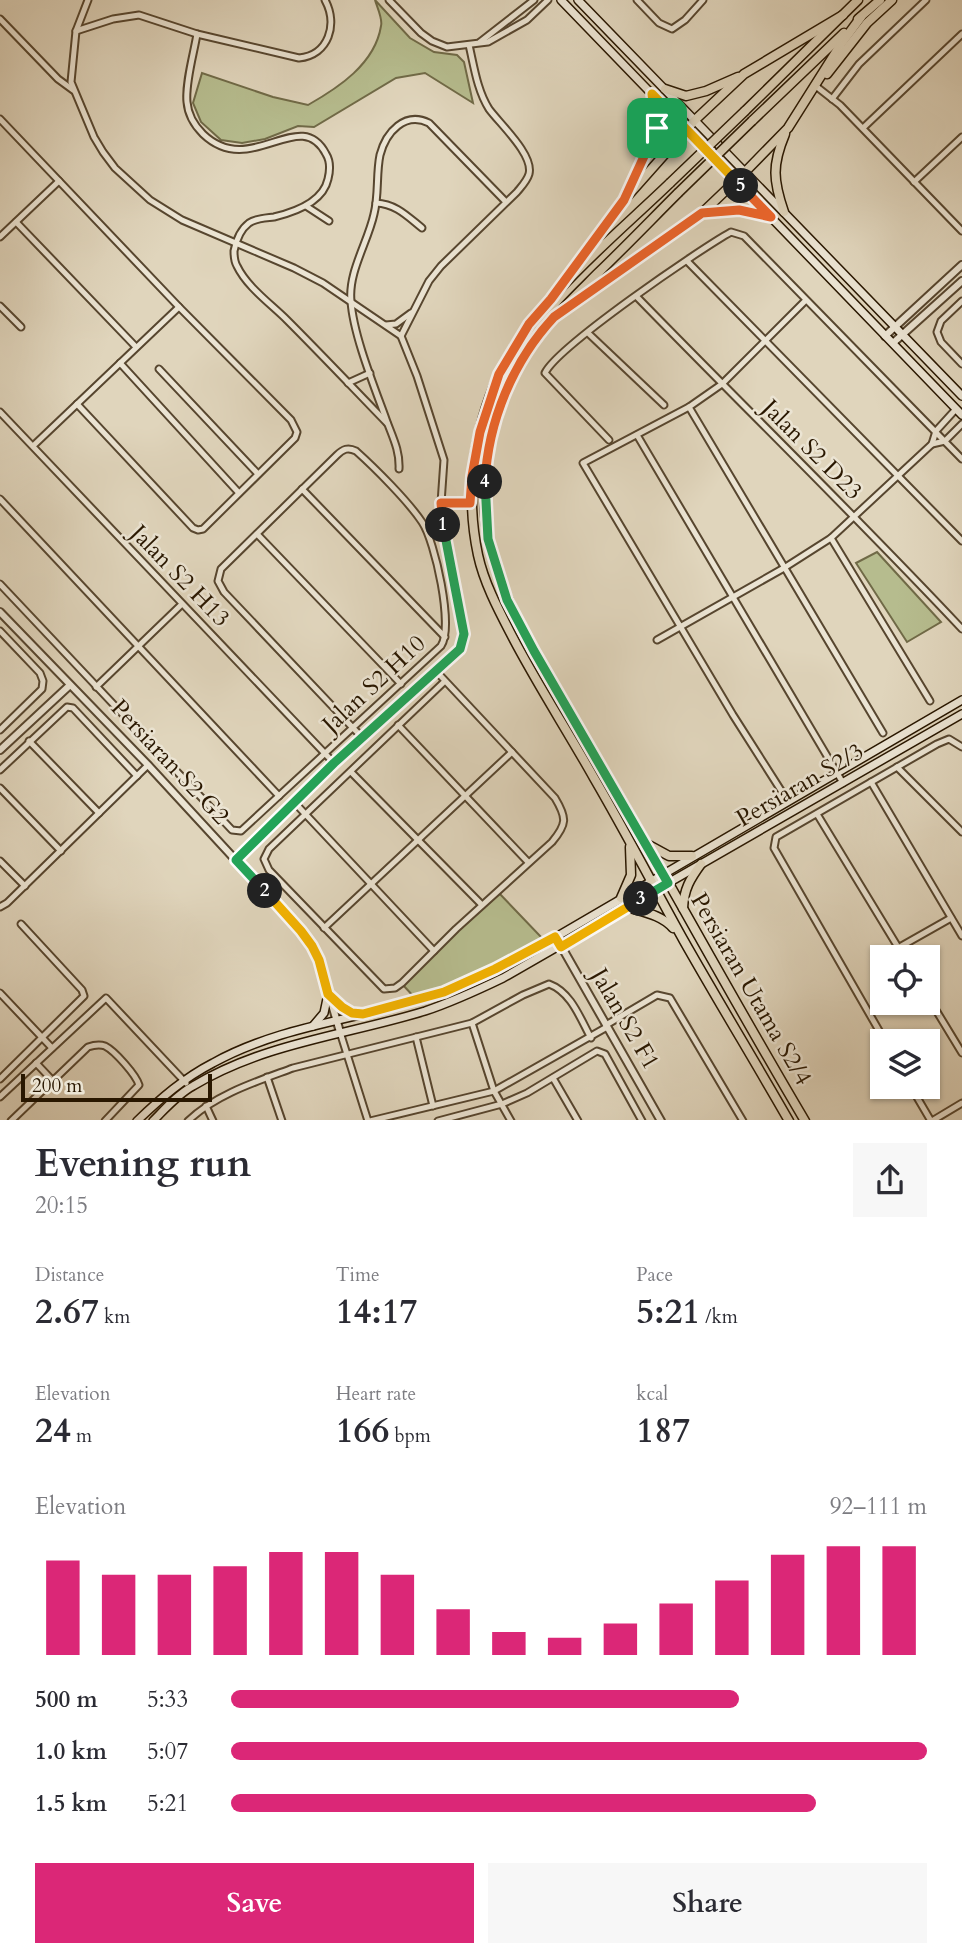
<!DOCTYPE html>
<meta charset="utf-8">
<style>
body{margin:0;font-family:Cardo,serif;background:#f7f7f7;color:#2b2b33;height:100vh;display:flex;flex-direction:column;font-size:26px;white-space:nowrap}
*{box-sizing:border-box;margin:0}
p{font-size:23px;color:#7c7c81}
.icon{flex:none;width:38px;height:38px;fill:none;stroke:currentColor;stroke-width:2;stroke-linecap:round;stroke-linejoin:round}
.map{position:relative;height:1120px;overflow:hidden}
.side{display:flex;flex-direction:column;background:#fff;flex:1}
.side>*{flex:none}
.fabs{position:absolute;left:870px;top:945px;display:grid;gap:14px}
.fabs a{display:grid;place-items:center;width:70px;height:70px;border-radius:0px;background:#fff;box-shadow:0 2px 5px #0004;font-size:35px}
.scale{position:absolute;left:21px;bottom:18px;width:191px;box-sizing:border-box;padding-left:7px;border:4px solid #291700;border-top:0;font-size:19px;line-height:24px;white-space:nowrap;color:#291700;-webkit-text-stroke:5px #ebe4d3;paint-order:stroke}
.pin{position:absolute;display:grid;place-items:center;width:60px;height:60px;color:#fff;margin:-30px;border-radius:14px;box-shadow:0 4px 10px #0006}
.km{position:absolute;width:35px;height:35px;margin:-18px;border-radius:50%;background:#222;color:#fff;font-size:19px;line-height:35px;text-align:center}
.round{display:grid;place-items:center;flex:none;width:74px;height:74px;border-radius:0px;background:#f7f7f7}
.headline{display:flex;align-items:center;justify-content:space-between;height:119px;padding:0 35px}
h1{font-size:38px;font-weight:600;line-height:52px}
.figures{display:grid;grid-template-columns:repeat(3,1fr);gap:10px;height:119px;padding:7px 35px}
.figures div{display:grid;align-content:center}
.figures b{font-size:35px;font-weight:600}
.figures small{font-size:19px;font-weight:400}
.figures p{font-size:19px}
.chart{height:196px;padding:14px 35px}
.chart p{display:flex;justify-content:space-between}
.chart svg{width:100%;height:126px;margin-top:7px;stroke:#db2777;stroke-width:6}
.cta{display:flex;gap:14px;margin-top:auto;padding:14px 35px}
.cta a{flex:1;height:80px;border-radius:0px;background:#db2777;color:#fff;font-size:28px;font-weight:600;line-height:80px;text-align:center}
.cta a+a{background:#f7f7f7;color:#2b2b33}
ul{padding:0 35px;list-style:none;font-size:23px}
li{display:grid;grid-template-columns:112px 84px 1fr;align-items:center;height:52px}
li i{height:18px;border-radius:9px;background:#db2777}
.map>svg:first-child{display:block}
.green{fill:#b6bc8e;stroke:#706a47;stroke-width:2}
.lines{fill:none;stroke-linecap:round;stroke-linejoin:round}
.minor-casing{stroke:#57462f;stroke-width:9}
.tertiary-casing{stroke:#57462f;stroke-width:10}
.secondary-casing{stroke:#291700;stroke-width:10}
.primary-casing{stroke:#291700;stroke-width:11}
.minor{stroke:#ebe4d3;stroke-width:5}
.tertiary{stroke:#ebe4d3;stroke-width:6}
.secondary{stroke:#ebe4d3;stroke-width:7}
.primary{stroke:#e0d5bc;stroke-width:8}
.primary-bridge-casing{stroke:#291700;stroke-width:11;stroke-linecap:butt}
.primary-bridge{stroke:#e0d5bc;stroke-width:8}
.split-1-casing{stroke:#fff;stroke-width:14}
.split-2-casing{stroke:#fff;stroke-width:14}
.split-3-casing{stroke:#fff;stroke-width:14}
.split-4-casing{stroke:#fff;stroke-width:14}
.split-5-casing{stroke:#fff;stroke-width:14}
.split-6-casing{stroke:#fff;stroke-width:14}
.split-1{stroke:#f0652b;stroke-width:9}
.split-2{stroke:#22a559;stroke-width:9}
.split-3{stroke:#f5b400;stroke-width:9}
.split-4{stroke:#22a559;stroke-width:9}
.split-5{stroke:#f0652b;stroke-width:9}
.split-6{stroke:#f5b400;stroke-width:9}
.labels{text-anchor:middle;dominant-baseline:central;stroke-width:5;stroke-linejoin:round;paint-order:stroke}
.street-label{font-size:24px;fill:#291700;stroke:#ebe4d3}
</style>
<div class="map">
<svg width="962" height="1121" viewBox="0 0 962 1121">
<rect width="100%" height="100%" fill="#e0d5bc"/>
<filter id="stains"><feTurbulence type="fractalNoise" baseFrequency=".00286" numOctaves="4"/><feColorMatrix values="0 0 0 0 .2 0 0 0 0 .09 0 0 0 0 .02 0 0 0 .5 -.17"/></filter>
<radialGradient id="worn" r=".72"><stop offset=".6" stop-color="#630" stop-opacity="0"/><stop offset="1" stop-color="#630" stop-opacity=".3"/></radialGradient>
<g class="green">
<path d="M375 0 410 38 434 52 457 55 464 62 473 103 425 73 396 78 314 127 298 126 265 139 242 143 221 140 201 122 193 103 202 73 273 97 308 105C338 88 375 64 381 26 383 19 377 7 375 0Z"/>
<polygon points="877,552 941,622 907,642 856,563"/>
<polygon points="498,892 542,938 442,991 416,999 402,984 458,928"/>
</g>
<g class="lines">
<g class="minor-casing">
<g id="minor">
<polyline points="88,0 76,31 71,82 94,137 103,152 115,168 150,200 182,220 294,268 323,283 401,336 417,376 444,460 441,503"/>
<polyline points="389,0 421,33 432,41 447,47 488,42 527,20 548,0"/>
<polyline points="637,0 659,23 672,29 685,20 703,0"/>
<polyline points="0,19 58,79 73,90"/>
<path d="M76 31 113 19 139 15 197 34 299 58C329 55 338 24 325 0"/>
<path d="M197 34C194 53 185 83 187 102 188 115 194 125 203 134 251 180 300 104 326 154 331 162 330 171 328 179 323 202 295 212 274 217 266 218 256 218 249 223 241 229 236 241 234 251 234 256 234 261 237 266 247 287 271 304 287 320 321 354 354 389 387 423"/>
<polyline points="480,42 534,0"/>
<polyline points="817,87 840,105 962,231"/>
<polyline points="832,99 859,64 926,0"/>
<polyline points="0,119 179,307 291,420 297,432 295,438 203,529 198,530 193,528 77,404"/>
<polyline points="863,128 962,34"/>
<polyline points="914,182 962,137"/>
<path d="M376 203C396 204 407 216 422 228"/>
<polyline points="306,206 329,221"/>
<polyline points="16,222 136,347"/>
<polyline points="0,237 59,181"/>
<polyline points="687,261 962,541"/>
<path d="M637 297C745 408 856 516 962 629"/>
<polyline points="962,301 941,321 937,332 941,342 962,364"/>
<polyline points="0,306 21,327"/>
<polyline points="386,325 396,324 411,313"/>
<polyline points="588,333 664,405"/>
<path d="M401 336 429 281 441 266 517 192C521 187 527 181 529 174 534 155 500 124 489 109 477 90 474 66 469 45"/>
<polyline points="120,363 239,493"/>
<polyline points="159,369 258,474"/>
<polyline points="348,383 370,373"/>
<polyline points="689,407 883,733"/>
<polyline points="0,412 334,763"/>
<polyline points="637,435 843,783"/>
<path d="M609 440 545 373C557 347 700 249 731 232L744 236 962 459"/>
<polyline points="932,444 945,441 962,424"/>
<polyline points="33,446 179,307"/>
<path d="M399 469C400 450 392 436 386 419 374 386 353 334 351 301 348 272 368 242 374 214 379 195 376 174 380 155 386 132 405 111 429 123L506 202"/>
<polyline points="302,489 445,637"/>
<polyline points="0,499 279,796"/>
<polyline points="257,534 401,684"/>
<polyline points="831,538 930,701"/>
<path d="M0 584 232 830 241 831 441 646C454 627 435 541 422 522 408 501 375 468 356 451 348 447 343 449 337 455L221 569 218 581 224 592 353 728 362 737"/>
<polyline points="0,631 40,673 43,681 42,689 0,730"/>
<polyline points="657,640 784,568 831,538 932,444 936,431 956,409"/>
<path d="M436 671 555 798C567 818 567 824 552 842L456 929 402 983 395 988 384 989 269 870 264 859 269 849 445 681"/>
<polyline points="96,687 182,604"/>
<polyline points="398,725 528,862"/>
<polyline points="29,741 99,813"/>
<polyline points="897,767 962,832"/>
<polyline points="0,770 67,707 73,708 137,776"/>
<polyline points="351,772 482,905"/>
<polyline points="871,782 962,936"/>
<polyline points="0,788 61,851"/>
<polyline points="782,792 733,715 583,463 689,407 722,384 805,301"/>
<polyline points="294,802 434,951"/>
<polyline points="817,814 904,957"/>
<polyline points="0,861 25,886"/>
<polyline points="0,907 7,903 148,765"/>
<polyline points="324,928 512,752"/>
<polyline points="898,948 951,918"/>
<polyline points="0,993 52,1048"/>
<polyline points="928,997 962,1053"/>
<polyline points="472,1023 494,1091 511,1121"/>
<polyline points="606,1025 657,995 670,998 743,1121"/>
<polyline points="340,1032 368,1121"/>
<polyline points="416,1037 433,1106"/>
<polyline points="885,1041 774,848 776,837 937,744 949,739 962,747"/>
<polyline points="36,1063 53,1081"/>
<polyline points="267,1077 282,1121"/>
<polyline points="553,1078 578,1121"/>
<polyline points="0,1079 84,996 82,990 21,924"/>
<polyline points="911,1087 931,1121"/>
<polyline points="0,1097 106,998 186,1083"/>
<polyline points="206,1106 213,1121"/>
<path d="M11 1121 88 1047C94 1045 99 1044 105 1046 115 1051 136 1075 139 1085L105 1121"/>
<path d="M188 1121C216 1094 258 1081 293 1068L472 1023 523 995 549 984C571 992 580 1018 591 1038"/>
<polyline points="370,1121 494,1091 607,1027"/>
<polyline points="438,1121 502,1104 527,1093 597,1051 605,1054 642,1121"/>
<polyline points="932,1121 962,1103"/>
</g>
</g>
<g class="tertiary-casing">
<g id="tertiary">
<polyline points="885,336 962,265"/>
<polyline points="893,343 962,281"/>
<polyline points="0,612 148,765 301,931 319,960 340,1032"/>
<polyline points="0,750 70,685"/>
<polyline points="236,860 334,763 460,649 464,634 443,528 441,503 470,503"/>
<polyline points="556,937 661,1121"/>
</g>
</g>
<g class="secondary-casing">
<g id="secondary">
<polyline points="561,0 962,415"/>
<polyline points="578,0 962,396"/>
<polyline points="328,994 347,1011 359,1014"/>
<polyline points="313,1026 324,1013 328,994"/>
<path d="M137 1121C161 1098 184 1078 213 1063 283 1024 366 1019 441 993 481 979 518 957 556 937L962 700"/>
<path d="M153 1121C165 1109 178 1094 193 1086 264 1043 347 1035 425 1011 452 1002 478 990 503 978L962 714"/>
</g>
</g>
<g class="primary-casing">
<g id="primary">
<polyline points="858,19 880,0"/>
<polyline points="827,74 867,23 892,0"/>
<polyline points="665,89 686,96 706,91 738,77"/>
<polyline points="745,111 858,0"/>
<polyline points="752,121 844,33"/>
<path d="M670 183C613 238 533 302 499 374 473 431 465 494 478 555 484 583 499 611 512 636 537 684 567 730 594 778 625 831 654 887 684 941 718 1001 754 1060 789 1121"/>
<polyline points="628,191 657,128 652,95"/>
<path d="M678 193C651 220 625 247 598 273 561 310 525 343 506 392 487 438 478 492 489 541 500 593 526 638 553 684 574 719 595 755 616 791 680 901 740 1012 805 1121"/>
<path d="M784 212C773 180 772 165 785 134"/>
<polyline points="702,213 739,210 771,217"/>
<polyline points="563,282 624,200 695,120 744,74 843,15"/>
<polyline points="573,303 702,213 745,172 788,128 841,44 861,17"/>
<polyline points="647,844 669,856 692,856"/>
<polyline points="621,898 631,875 630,847"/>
<path d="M627 907C643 912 662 915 673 928"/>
<path d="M683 908C684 889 690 879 701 864"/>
</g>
</g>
<use href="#minor" class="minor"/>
<use href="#tertiary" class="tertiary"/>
<use href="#secondary" class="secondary"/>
<use href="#primary" class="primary"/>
<g class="primary-bridge-casing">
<g id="primary-bridge">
<polyline points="670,183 745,111"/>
<polyline points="678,193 752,121"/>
</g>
</g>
<use href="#primary-bridge" class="primary-bridge"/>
</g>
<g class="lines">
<g class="split-1-casing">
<polyline id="split-1" points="443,525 441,503 470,503 472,476 480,432 499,374 529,324 551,299 624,200 657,128"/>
</g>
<g class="split-2-casing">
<polyline id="split-2" points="265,891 236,860 334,763 460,649 464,634 443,525"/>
</g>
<g class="split-3-casing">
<polyline id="split-3" points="265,891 301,931 312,946 319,960 328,994 342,1007 352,1013 363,1014 444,992 495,969 555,937 561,947 641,899"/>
</g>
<g class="split-4-casing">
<polyline id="split-4" points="485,482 488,539 507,600 534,651 668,883 641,899"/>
</g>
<g class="split-5-casing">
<path id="split-5" d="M485 482C488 421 513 361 554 317L702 213 739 210 771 217 741 186"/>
</g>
<g class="split-6-casing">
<polyline id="split-6" points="657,128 652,94 741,186"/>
</g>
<use href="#split-1" class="split-1"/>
<use href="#split-2" class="split-2"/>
<use href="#split-3" class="split-3"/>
<use href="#split-4" class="split-4"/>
<use href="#split-5" class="split-5"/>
<use href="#split-6" class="split-6"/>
</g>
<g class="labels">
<g class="street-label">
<text transform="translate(812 450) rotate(45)">Jalan S2 D23</text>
<text transform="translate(180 576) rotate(46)">Jalan S2 H13</text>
<text transform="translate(374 684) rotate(-43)">Jalan S2 H10</text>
<text transform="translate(170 762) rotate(47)">Persiaran S2 G2</text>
<text transform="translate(800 785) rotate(-30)">Persiaran S2/3</text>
<text transform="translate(751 989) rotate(60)">Persiaran Utama S2/4</text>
<text transform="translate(625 1019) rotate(60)">Jalan S2 F1</text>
</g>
</g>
<rect width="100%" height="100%" filter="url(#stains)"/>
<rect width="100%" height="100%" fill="url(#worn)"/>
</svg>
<div class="fabs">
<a><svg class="icon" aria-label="locate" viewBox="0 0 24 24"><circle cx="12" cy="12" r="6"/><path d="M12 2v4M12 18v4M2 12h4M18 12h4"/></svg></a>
<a><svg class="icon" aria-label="layers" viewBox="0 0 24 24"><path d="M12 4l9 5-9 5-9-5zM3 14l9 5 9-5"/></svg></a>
</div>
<div class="scale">200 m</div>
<div class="pin" style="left:657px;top:128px;background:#1e9e55"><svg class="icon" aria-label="arrive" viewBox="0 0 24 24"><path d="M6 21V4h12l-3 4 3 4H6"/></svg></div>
<b class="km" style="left:443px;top:525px">1</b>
<b class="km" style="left:265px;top:891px">2</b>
<b class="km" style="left:641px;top:899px">3</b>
<b class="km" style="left:485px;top:482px">4</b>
<b class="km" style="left:741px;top:186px">5</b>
</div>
<section class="side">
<div class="headline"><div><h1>Evening run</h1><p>20:15</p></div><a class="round"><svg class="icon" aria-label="share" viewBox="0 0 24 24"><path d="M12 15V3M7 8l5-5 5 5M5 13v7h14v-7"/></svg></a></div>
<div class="figures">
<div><p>Distance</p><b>2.67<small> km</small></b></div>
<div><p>Time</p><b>14:17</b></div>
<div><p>Pace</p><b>5:21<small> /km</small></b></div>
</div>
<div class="figures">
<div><p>Elevation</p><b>24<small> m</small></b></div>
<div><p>Heart rate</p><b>166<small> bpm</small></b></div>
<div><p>kcal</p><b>187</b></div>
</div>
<div class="chart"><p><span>Elevation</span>92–111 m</p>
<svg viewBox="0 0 160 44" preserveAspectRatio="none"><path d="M5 44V11M15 44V16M25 44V16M35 44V13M45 44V8M55 44V8M65 44V16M75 44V28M85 44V36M95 44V38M105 44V33M115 44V26M125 44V18M135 44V9M145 44V6M155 44V6"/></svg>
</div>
<ul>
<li><b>500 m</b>5:33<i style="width:73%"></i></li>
<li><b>1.0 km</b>5:07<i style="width:100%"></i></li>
<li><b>1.5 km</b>5:21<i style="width:84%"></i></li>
</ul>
<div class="cta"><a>Save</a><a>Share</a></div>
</section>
